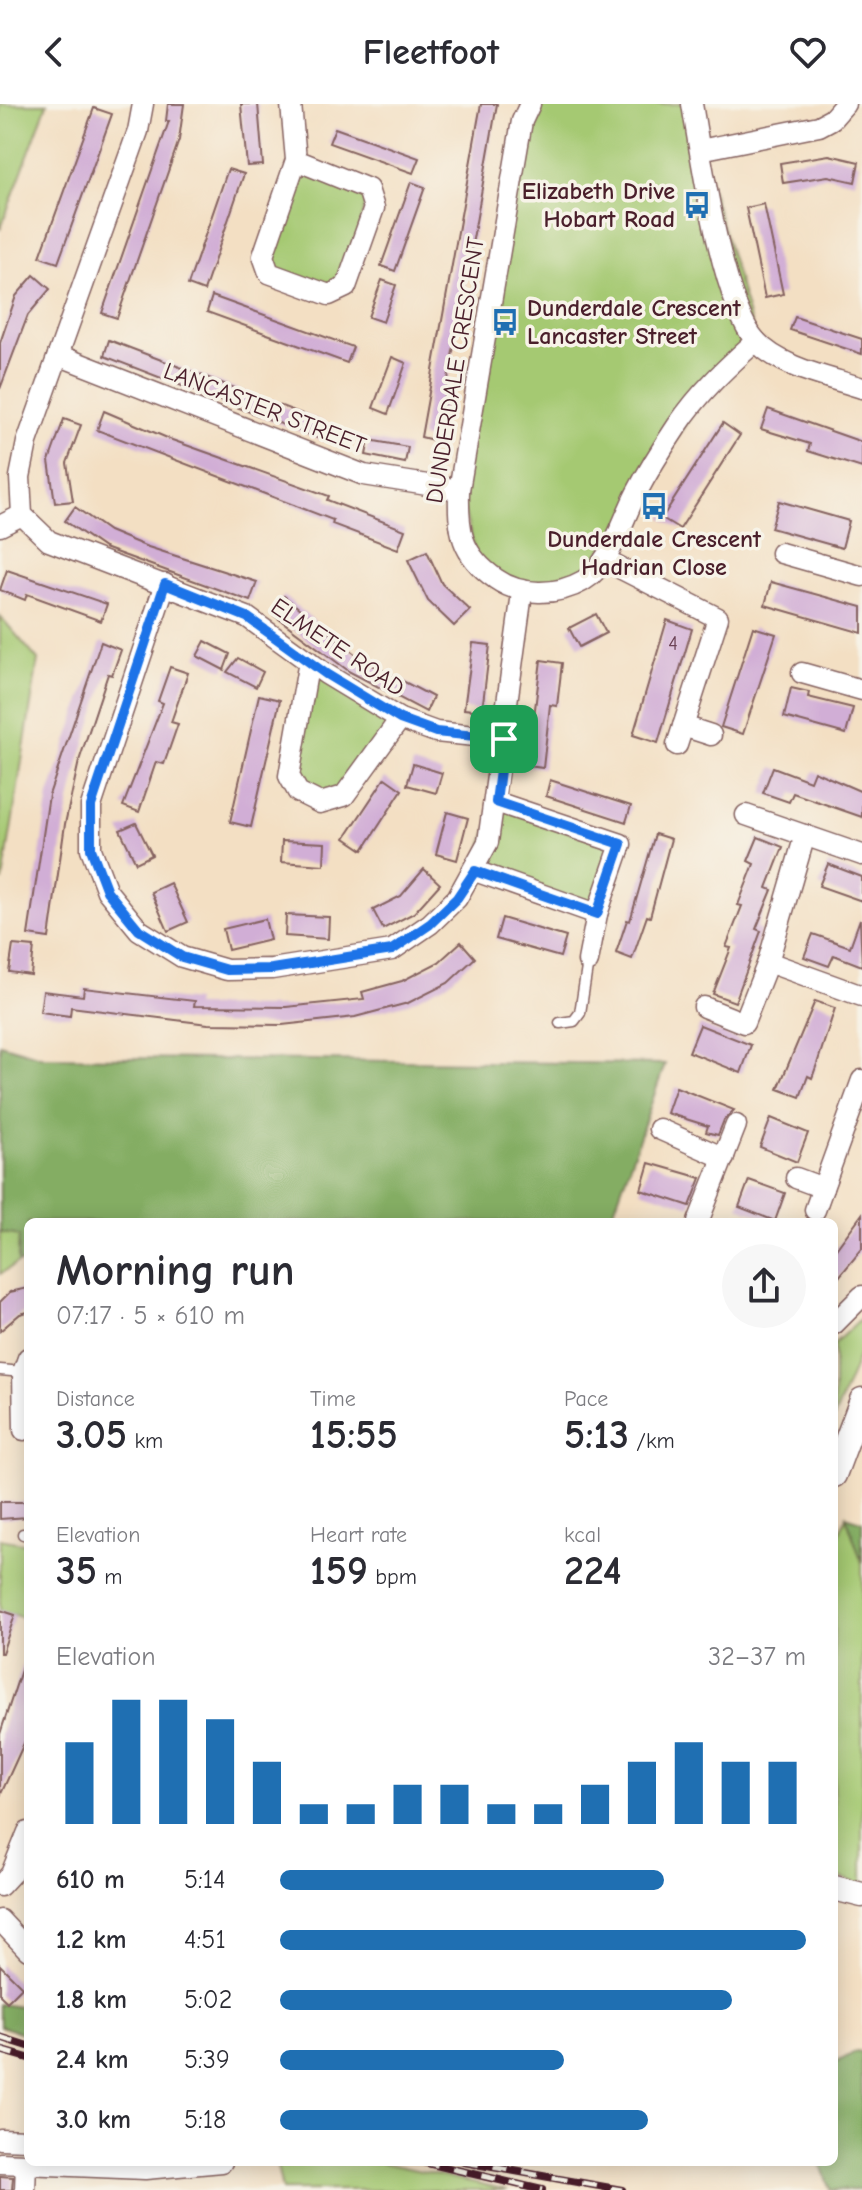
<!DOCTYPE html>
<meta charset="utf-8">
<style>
body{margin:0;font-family:"Comic Neue",sans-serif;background:#f7f7f7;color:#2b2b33;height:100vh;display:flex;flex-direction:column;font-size:30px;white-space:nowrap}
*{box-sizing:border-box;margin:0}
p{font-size:26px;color:#7c7c81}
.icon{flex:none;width:44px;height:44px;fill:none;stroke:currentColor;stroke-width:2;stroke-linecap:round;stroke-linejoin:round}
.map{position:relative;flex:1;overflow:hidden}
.side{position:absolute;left:24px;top:1114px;width:814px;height:948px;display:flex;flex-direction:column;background:#fff;border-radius:12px;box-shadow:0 4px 20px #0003}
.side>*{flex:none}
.pin{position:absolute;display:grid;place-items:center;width:68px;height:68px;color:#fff;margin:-34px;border-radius:16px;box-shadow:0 4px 12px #0006}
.round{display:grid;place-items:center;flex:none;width:84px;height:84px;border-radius:42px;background:#f7f7f7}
.summary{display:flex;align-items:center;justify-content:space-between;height:136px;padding:0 32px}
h1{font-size:44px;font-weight:700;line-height:60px}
.figures{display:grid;grid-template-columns:repeat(3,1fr);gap:12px;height:136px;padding:8px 32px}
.figures div{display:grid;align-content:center}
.figures b{font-size:40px;font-weight:700}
.figures small{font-size:22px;font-weight:400}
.figures p{font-size:22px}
.chart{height:224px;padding:16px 32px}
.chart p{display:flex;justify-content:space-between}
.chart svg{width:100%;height:144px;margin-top:8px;stroke:#1f6fb2;stroke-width:6}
ul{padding:0 32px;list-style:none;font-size:26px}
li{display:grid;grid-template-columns:128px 96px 1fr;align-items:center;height:60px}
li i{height:20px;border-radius:10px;background:#1f6fb2}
header{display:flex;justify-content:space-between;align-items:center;height:104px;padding:0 32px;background:#fff;font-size:36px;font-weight:700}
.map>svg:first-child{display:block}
.green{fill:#a5c972;stroke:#78744e;stroke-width:2}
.forest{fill:#84ad64;stroke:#676648;stroke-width:2}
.building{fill:#d1aed6}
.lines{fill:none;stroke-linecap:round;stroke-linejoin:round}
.service-casing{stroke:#856260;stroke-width:13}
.minor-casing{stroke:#856260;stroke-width:23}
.tertiary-casing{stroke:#856260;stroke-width:27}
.service{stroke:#fff;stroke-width:10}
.minor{stroke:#fff;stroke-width:20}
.tertiary{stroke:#fff;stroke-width:24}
.rail-casing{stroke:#4a1f2b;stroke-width:8}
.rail{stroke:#f7f3e8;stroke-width:5;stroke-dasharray:15;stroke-linecap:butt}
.route-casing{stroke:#fff;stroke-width:16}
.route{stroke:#1a73e8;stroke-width:10}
.labels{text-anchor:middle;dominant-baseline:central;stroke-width:7;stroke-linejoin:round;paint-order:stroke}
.number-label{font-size:20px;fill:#6c4356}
.poi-label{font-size:24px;font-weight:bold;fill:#4a1f2b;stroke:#f7f3e8;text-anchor:end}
.street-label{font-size:24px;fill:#4a1f2b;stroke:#f7f3e8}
</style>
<header><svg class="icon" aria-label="back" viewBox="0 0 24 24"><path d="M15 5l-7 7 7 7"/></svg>Fleetfoot<svg class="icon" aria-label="heart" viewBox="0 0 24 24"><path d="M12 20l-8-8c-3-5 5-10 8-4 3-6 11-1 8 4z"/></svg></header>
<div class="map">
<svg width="862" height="2086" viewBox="0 0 862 2086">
<rect width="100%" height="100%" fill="#f7f3e8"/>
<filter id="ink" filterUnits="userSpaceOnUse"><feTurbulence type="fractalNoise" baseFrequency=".0125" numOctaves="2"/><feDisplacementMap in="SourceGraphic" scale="16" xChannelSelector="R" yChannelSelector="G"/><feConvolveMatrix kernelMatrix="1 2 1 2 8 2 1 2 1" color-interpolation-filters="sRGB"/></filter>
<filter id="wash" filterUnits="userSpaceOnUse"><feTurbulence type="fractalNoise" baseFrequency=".006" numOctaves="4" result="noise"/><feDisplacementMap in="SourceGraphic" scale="32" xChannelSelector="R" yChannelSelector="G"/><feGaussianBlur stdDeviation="1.8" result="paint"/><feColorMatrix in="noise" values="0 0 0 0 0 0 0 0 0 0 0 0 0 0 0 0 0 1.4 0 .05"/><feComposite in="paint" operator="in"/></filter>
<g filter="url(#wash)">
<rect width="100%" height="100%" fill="#f3dfc3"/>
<g class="green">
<polygon points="0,0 47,0 0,126"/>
<polygon points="530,0 692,0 700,46 756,237 717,272 583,477 522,489 478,461 459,386"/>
<polygon points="296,56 368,85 346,183 329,191 269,169"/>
<polygon points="0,512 38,556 3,777 0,776"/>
<polygon points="309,557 400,615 344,692 298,688"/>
<polygon points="496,698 621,740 597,810 475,767"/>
<polygon points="0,1128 19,1132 18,1159 0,1170"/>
<polygon points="862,1213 862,1243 834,1314 834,1240"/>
<polygon points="846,1412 862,1459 862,1781 834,1771 834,1445"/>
<polygon points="0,1435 28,1440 28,1515 0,1507"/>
<polygon points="276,2058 380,2058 508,2086 282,2086"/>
</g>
<g class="forest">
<polygon points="0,940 44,953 665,960 610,1118 28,1118 28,1157 18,1159 19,1132 0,1128"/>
<polygon points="846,1412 862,1417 862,1458"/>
<polygon points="0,1900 28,1904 28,1931 0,1922"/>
<polygon points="857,1947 862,1948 862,2086 830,2086 820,2058 834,2058 834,1960"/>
</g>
<g id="blocks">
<g class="building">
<polygon points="168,0 184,0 179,36 117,214 102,209 169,17 166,17"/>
<polygon points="241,0 258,0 263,61 247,62"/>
<polygon points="481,0 497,0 437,337 421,333"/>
<polygon points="94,4 112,10 58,159 40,153"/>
<polygon points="335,24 419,54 413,69 329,39"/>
<polygon points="829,51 859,58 855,78 828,72 783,79 780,59"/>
<polygon points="228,65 244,70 204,187 188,181"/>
<polygon points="411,78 425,83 395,167 381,162"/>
<polygon points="764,100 783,190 765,194 746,104"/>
<polygon points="34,171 50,185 28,211 0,285 0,239 16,192"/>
<polygon points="382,176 396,181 383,218 368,213"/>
<polygon points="212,192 353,243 347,259 207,208"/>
<polygon points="795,213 862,235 862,250 790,226"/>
<polygon points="109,236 339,324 333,340 104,252"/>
<polygon points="392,253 406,259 388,310 373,304"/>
<polygon points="768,305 862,338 862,364 808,347 810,340 761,325"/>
<polygon points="104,307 172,336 329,392 327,396 405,426 398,445 332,420 333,416 97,326"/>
<polygon points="64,315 81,321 67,359 73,397 55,399 49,357"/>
<polygon points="723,319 740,331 680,425 662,414"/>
<polygon points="369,336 408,343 405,359 366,351"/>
<polygon points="779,397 849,417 842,444 771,424"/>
<polygon points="75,403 109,427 145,442 257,478 250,497 104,444 65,417"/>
<polygon points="427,447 442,480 470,506 454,522 428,497 408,456"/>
<polygon points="7,466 107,500 101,517 27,490 25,496 0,486"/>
<polygon points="771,478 862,503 862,529 765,501"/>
<polygon points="284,492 361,555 433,593 426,608 350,568 271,509"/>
<polygon points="596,510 606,529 579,543 569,524"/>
<polygon points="667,516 692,525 658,639 633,631"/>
<polygon points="753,523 776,530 743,630 721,623"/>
<polygon points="205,537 230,550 224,566 197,552"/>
<polygon points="101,538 121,546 112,571 108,570 79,657 65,720 49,834 28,831 49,691"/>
<polygon points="473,539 490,541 482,607 464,605"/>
<polygon points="238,554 263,568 256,583 227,568"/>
<polygon points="541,556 562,559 557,602 550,601 543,664 528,662"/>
<polygon points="170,563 188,569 171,618 178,620 164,660 156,658 139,708 123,702 163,599 158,597"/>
<polygon points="791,584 809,588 808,593 853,604 846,630 784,613"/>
<polygon points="259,591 280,596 251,723 230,718"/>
<polygon points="413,660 442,669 436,689 407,681"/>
<polygon points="773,663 810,677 814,667 862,688 862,713 793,689 789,698 763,689"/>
<polygon points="385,674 402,686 363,746 345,734"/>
<polygon points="550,676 631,702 626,718 546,692"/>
<polygon points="447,708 468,714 457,756 436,750"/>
<polygon points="136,719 152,751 136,759 120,726"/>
<polygon points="655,730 671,735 650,813 647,812 632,855 616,849 627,816 630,817"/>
<polygon points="758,733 783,743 767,784 772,786 756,825 761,827 735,898 713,890 731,844 726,843 742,802 738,801 754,760 748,757"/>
<polygon points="282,737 325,739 324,761 281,758"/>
<polygon points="828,760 862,773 862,797 819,782"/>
<polygon points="424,765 440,780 414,809 383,825 373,806 401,792"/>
<polygon points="170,779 188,818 168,827 151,788"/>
<polygon points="286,811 329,813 328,835 285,832"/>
<polygon points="502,814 566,833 560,853 496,835"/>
<polygon points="265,815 270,836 228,846 223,825"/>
<polygon points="860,815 862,862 834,851 829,862 804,853 813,830 850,843"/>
<polygon points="461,838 475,854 448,879 408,899 355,913 282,921 208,920 71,903 70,912 40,908 43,887 83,892 84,884 195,897 194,902 286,903 364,895 362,888 402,877 439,858"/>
<polygon points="13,841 34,843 31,871 9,868"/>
<polygon points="815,897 835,904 817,960 812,974 808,972 800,993 778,985"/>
<polygon points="700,921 751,941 741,969 689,948"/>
<polygon points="676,983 734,1006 724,1016 718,1031 706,1028 708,1022 667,1009"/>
<polygon points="771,1014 808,1029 797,1058 760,1043"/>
<polygon points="649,1059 701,1074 690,1102 641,1086"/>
<polygon points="749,1076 785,1089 775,1117 739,1103"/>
<polygon points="862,1110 862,1145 834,1179 834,1148"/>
<polygon points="28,1184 28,1208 20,1210 0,1227 0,1198 10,1188"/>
<polygon points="0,1398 28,1398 28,1413 0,1415"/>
<polygon points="0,1506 15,1511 2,1549 0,1549"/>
<polygon points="26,1551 28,1638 25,1637 0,1692 0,1630"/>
<polygon points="0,1861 22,1883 7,1898 0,1891"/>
<polygon points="0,2072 13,2073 12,2086 0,2086"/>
</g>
</g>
</g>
<g filter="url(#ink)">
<use href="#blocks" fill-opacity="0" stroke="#856260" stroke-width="2"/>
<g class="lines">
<g class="service-casing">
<g id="service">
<polyline points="560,919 574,917 580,909 588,857"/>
<polyline points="0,1266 23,1268"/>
<polyline points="23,1430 28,1431"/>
</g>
</g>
<g class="minor-casing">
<g id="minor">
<polyline points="143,0 138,27 27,338 20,373 22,411 49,437 247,513 326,570 400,615 436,628 504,635"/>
<polyline points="291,0 296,56 263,152 269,169 329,191 346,183 374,104 368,85 296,56"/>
<path d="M530 0 522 17 459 386C458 426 460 450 496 475 520 492 557 492 583 477 611 460 622 417 636 390 648 367 663 343 677 322 699 289 727 263 756 237"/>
<path d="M692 0C701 54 722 199 756 237 780 264 829 273 862 284"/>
<polyline points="700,46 819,22 832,15 845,0"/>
<polyline points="58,251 364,371 459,386"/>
<polyline points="0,422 22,411"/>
<polyline points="781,449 862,472"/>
<polyline points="604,456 718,514 677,641"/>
<polyline points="165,480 91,702 91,745 107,787 139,826 182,853 227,866 272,865 392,846 430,820 457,794 488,738 522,489"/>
<polyline points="309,557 289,672 298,688 320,699 344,692 400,615"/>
<polyline points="802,569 862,586"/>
<polyline points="683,622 711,631"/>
<polyline points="746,711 862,751"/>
<polyline points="475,767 597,810 621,740 496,698"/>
<polyline points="588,857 597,810"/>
<polyline points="768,858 862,892"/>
<polyline points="704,903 744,919 768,858 805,731"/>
<polyline points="659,1025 724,1054"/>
<polyline points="796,1074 823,1084"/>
<polyline points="815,1106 862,976"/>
<polyline points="698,1118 736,1021"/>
<polyline points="834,1220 862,1192"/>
<polyline points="24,1326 23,1268 28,1254"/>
<polyline points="0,1782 11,1770 28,1728"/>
<polyline points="0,1816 28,1846"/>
<polyline points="0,2035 28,2036"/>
<polyline points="0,2059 145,2065 222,2058"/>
<polyline points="25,2086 26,2061"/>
</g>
</g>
<g class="tertiary-casing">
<g id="tertiary">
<polyline points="834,1371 862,1296"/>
<polyline points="834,1784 862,1791"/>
</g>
</g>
<use href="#service" class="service"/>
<use href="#minor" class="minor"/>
<use href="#tertiary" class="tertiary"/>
<g class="rail-casing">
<g id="rail">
<polyline points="0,1933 28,1942"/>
<polyline points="0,1946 28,1954"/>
<polyline points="423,2058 542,2086"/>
<polyline points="464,2058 622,2086"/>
</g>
</g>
<use href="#rail" class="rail"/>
</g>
</g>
<g class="lines" filter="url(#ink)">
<g class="route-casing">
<polygon id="route" points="165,480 247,513 326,570 400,615 436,628 504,635 496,698 621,740 597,810 475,767 457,794 430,820 392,846 272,865 227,866 182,853 139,826 107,787 91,745 91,702"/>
</g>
<use href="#route" class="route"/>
</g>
<defs>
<g id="bus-bare" transform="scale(2.16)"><path d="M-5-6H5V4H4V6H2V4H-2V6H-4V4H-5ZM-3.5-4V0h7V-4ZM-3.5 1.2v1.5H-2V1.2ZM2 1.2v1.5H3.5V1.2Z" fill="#1f6fb2" stroke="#f7f3e8" stroke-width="2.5" paint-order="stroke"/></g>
</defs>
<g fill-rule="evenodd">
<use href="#bus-bare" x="697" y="101"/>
<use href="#bus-bare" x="505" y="218"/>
<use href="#bus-bare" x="654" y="402"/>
</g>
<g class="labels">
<g class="number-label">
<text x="673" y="539">4</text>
</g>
<g class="poi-label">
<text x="675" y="87">Elizabeth Drive<tspan x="675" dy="28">Hobart Road</tspan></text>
<text x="527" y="204" text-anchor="start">Dunderdale Crescent<tspan x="527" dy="28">Lancaster Street</tspan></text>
<text x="654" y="435" text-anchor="middle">Dunderdale Crescent<tspan x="654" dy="28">Hadrian Close</tspan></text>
</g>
<g class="street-label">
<text transform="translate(455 266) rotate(-81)">DUNDERDALE CRESCENT</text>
<text transform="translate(265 304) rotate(21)">LANCASTER STREET</text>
<text transform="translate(338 543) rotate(34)">ELMETE ROAD</text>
</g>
</g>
</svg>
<div class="pin" style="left:504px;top:635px;background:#1e9e55"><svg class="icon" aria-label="arrive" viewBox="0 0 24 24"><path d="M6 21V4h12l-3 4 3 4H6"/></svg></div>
<section class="side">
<div class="summary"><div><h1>Morning run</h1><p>07:17 · 5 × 610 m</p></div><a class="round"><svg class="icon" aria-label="share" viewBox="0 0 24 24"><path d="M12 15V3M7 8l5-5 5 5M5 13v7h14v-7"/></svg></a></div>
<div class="figures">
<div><p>Distance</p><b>3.05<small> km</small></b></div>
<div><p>Time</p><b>15:55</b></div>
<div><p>Pace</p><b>5:13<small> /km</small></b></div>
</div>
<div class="figures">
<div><p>Elevation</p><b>35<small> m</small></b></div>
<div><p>Heart rate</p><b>159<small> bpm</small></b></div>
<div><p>kcal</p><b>224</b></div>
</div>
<div class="chart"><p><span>Elevation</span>32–37 m</p>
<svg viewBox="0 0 160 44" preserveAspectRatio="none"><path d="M5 44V19M15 44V6M25 44V6M35 44V12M45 44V25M55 44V38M65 44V38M75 44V32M85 44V32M95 44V38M105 44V38M115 44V32M125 44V25M135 44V19M145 44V25M155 44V25"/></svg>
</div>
<ul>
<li><b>610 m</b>5:14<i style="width:73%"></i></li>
<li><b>1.2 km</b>4:51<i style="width:100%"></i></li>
<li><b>1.8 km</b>5:02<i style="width:86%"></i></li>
<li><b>2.4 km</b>5:39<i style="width:54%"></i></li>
<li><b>3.0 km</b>5:18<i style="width:70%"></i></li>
</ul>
</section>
</div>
